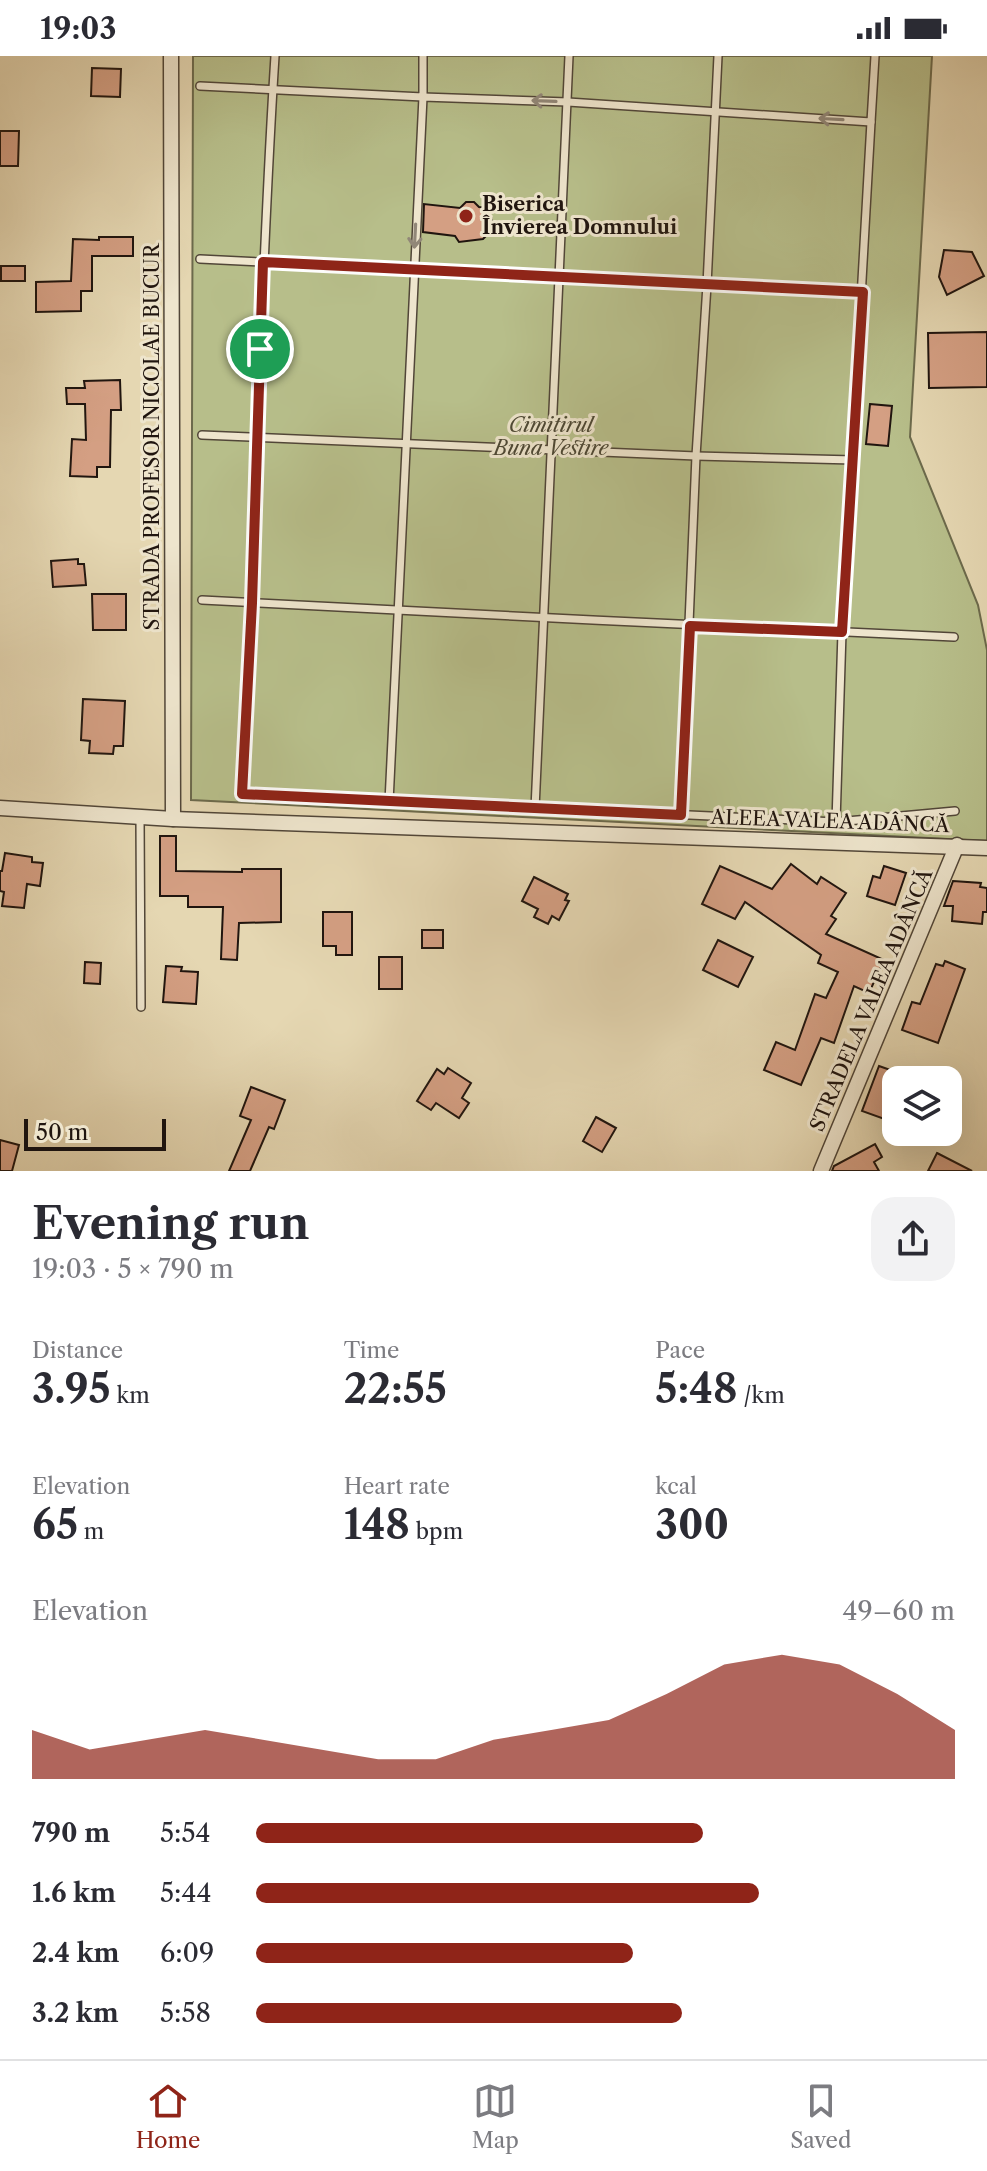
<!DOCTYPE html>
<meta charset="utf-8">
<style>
body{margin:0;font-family:"Libre Caslon Text",serif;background:#f2f2f3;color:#2b2b33;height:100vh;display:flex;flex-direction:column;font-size:30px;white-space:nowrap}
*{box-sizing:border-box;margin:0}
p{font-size:26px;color:#7c7c81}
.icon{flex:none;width:44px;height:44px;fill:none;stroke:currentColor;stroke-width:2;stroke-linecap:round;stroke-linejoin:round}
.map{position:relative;height:1115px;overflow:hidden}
.panel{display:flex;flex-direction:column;background:#fff;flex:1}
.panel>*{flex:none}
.buttons{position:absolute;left:882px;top:1010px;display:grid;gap:16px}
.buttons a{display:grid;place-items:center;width:80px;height:80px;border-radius:16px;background:#fff;box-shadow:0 8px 32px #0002;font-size:40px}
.scale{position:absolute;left:24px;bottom:20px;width:142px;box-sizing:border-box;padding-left:8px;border:4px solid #20150f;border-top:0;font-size:22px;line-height:28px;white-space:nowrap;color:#20150f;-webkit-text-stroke:6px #eee5cd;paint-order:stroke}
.pin{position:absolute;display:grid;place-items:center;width:68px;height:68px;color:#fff;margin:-34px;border:4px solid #fff;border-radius:50%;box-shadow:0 2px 8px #0007}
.round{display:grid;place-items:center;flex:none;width:84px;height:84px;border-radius:24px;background:#f2f2f3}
.summary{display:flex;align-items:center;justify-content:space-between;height:136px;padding:0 32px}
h1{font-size:44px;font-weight:700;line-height:60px}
.stats{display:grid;grid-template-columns:repeat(3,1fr);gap:12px;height:136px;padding:8px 32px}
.stats div{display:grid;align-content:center}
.stats b{font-size:40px;font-weight:700}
.stats small{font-size:22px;font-weight:400}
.stats p{font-size:22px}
.chart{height:224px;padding:16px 32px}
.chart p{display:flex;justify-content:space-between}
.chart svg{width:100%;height:144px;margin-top:8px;fill:#8f2418;opacity:.7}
ul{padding:0 32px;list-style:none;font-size:26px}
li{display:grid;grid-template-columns:128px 96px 1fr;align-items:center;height:60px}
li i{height:20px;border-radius:10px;background:#8f2418}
.status{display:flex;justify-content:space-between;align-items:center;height:56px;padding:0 40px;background:#fff;direction:ltr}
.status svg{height:22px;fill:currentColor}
.tab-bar{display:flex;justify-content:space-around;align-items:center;height:112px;border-top:2px solid #e1e1e2;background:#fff;font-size:22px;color:#7c7c81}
.tab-bar a{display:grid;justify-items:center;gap:4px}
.tab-bar .on{color:#8f2418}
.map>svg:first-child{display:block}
.green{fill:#b7be8a;stroke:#6c6a4c;stroke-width:2}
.building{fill:#d49f83;stroke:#20150f;stroke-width:2}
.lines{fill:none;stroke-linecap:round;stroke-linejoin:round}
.service-casing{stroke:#514638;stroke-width:10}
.minor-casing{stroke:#514638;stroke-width:17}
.service{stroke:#eee5cd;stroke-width:7}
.minor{stroke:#eee5cd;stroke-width:14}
.oneway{stroke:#918778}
.route-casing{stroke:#fff;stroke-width:16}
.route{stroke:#8f2418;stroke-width:10}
.poi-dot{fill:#8f2418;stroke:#eee5cd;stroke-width:3}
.labels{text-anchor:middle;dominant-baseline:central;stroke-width:6;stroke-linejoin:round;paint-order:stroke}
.poi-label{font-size:20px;font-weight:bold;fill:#20150f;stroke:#eee5cd;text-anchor:start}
.park-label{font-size:20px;font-style:italic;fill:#4d4834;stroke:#eee5cd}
.street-label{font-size:20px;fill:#20150f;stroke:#eee5cd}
</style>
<div class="status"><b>19:03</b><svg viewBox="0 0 49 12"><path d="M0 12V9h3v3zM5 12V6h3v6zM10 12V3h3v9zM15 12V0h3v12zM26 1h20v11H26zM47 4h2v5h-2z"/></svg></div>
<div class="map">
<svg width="987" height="1115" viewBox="0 0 987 1115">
<rect width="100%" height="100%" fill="#e5d7b2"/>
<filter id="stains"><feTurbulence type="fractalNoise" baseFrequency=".0025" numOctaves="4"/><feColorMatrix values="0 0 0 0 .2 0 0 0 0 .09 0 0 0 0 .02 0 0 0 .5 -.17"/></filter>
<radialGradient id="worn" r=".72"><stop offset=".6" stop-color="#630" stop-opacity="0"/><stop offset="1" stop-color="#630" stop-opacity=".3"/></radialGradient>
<polygon class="green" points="193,0 932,0 910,381 978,549 987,594 987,785 191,744"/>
<g class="building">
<polygon points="92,12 121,13 120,41 91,40"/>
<polygon points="0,75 19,75 18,110 0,110"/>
<polygon points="466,146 474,146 479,151 487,152 487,157 491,160 493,173 483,183 459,186 455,180 423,176 424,148 460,152"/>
<polygon points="99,181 133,181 133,200 92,200 92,235 81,235 81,255 36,256 36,226 71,225 73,183 99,184"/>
<polygon points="944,194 972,196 984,220 947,239 939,221"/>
<rect x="1" y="210" width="24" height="15"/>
<polygon points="987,276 987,331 929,332 928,277"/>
<polygon points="120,324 121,354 111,354 110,411 97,411 97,421 70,420 72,383 86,384 85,348 67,348 66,332 85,332 84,325"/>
<polygon points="870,348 892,350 888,390 866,388"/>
<polygon points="78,503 78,508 84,508 86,529 53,531 51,505"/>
<polygon points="92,538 126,538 126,574 93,574"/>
<polygon points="83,643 125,645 123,690 114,690 113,698 89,697 90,685 81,684"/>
<polygon points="160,780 176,780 176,815 242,816 242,813 281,813 281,866 239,867 237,904 221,903 223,851 188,851 188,840 160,840"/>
<polygon points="5,797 32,801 32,806 43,807 40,830 27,828 24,852 2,850 4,836 0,835 0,815 2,815"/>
<polygon points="791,808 817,828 821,821 846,837 831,860 836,863 826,878 884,904 869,937 854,930 834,987 821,982 801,1029 764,1014 776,986 795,994 815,938 826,942 838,916 818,907 821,899 745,846 735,863 702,848 720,810 772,833"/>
<polygon points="884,810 906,817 895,849 867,840 873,820 880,822"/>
<polygon points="534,821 568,838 565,844 569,845 559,864 552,860 548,868 534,861 538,853 522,845"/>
<polygon points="953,825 981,827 980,831 987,832 987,856 983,856 982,868 952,865 953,850 944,850"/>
<polygon points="323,856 352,856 352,899 336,899 336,890 323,890"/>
<rect x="422" y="874" width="21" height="18"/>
<polygon points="718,884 753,901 738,931 703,914"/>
<rect x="379" y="901" width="23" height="32"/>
<polygon points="945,905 965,913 938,987 902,974 912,946 920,948 936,908 943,910"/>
<polygon points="85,906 101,907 100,928 84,927"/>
<polygon points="166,910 182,911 181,915 198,916 196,948 163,946"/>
<polygon points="879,1010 896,1016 896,1050 890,1065 862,1055"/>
<polygon points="448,1012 471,1027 462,1042 469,1047 459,1062 436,1047 431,1054 417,1045 437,1013 444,1018"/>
<polygon points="251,1031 285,1044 274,1073 269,1071 250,1115 229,1115 251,1064 240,1060"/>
<polygon points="596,1061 616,1072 602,1096 583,1085"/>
<polygon points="0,1084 19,1089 12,1115 0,1115"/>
<polygon points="875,1088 882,1101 874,1106 879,1115 832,1115 834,1110"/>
<polygon points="937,1097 972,1115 928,1115"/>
</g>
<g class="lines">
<g class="service-casing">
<g id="service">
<path d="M275 0C259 246 255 492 242 738L836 766 955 755"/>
<polyline points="200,30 423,41 423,0"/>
<polyline points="200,203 863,236"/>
<polyline points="202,379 696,400 854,404"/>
<path d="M202 544C453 557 703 570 954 581"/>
<polyline points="389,746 423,41 568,46 871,66 875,0"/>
<polyline points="535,753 569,0"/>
<polyline points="681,759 696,400 707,229 718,0"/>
<polyline points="140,761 141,951"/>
<polyline points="836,766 842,576 871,66"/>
</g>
</g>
<g class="minor-casing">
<g id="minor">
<polyline points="171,0 173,763"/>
<polyline points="0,752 173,763 987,792"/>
<polyline points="821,1115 957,789"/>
</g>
</g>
<use href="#service" class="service"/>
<use href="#minor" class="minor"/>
</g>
<defs><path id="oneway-shaft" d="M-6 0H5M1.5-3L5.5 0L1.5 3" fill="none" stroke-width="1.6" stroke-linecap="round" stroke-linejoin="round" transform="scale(2)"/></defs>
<g class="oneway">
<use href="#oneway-shaft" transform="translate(544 45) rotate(-178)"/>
<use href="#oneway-shaft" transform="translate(831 63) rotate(-177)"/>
<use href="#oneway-shaft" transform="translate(415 180) rotate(93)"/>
</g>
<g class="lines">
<g class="route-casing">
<polygon id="route" points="263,206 863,236 842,576 690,570 681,759 242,738 252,547"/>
</g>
<use href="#route" class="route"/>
</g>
<circle class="poi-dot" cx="466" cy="160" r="8"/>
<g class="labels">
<g class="poi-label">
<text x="482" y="148">Biserica<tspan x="482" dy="23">Învierea Domnului</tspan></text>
</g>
<g class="park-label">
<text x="551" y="369">Cimitirul<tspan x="551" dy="23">Buna Vestire</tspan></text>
</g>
<g class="street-label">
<text transform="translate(152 381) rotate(-90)">STRADA PROFESOR NICOLAE BUCUR</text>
<text transform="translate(830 765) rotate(2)">ALEEA VALEA ADÂNCĂ</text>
<text transform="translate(871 944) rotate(-67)">STRADELA VALEA ADÂNCĂ</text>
</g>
</g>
<rect width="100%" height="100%" filter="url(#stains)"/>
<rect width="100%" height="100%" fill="url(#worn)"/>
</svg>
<div class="buttons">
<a><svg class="icon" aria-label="layers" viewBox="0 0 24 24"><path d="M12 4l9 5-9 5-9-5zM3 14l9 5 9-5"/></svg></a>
</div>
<div class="scale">50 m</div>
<div class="pin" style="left:260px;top:293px;background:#1e9e55"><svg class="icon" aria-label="arrive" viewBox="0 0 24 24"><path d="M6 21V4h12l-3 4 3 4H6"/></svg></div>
</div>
<section class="panel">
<div class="summary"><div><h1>Evening run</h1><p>19:03 · 5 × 790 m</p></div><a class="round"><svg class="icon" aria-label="share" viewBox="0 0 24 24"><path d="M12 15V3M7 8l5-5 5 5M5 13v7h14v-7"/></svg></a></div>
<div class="stats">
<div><p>Distance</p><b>3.95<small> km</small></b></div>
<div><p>Time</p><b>22:55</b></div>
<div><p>Pace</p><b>5:48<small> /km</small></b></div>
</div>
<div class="stats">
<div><p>Elevation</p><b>65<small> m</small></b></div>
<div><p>Heart rate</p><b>148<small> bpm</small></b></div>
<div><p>kcal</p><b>300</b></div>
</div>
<div class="chart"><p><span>Elevation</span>49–60 m</p>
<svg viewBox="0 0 160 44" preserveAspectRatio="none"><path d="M0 44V29L10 35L20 32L30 29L40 32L50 35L60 38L70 38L80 32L90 29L100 26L110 18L120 9L130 6L140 9L150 18L160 29V44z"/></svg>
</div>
<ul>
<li><b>790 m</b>5:54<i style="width:64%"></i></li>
<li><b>1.6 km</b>5:44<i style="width:72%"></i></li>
<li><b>2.4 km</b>6:09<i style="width:54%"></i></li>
<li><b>3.2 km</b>5:58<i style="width:61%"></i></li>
</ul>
</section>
<nav class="tab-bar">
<a class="on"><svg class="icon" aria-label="home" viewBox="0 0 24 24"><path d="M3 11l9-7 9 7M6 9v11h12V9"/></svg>Home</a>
<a><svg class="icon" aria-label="map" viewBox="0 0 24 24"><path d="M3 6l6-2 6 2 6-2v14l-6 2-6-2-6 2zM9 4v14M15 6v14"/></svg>Map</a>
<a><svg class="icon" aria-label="saved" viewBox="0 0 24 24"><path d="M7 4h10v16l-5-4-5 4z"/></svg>Saved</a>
</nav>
